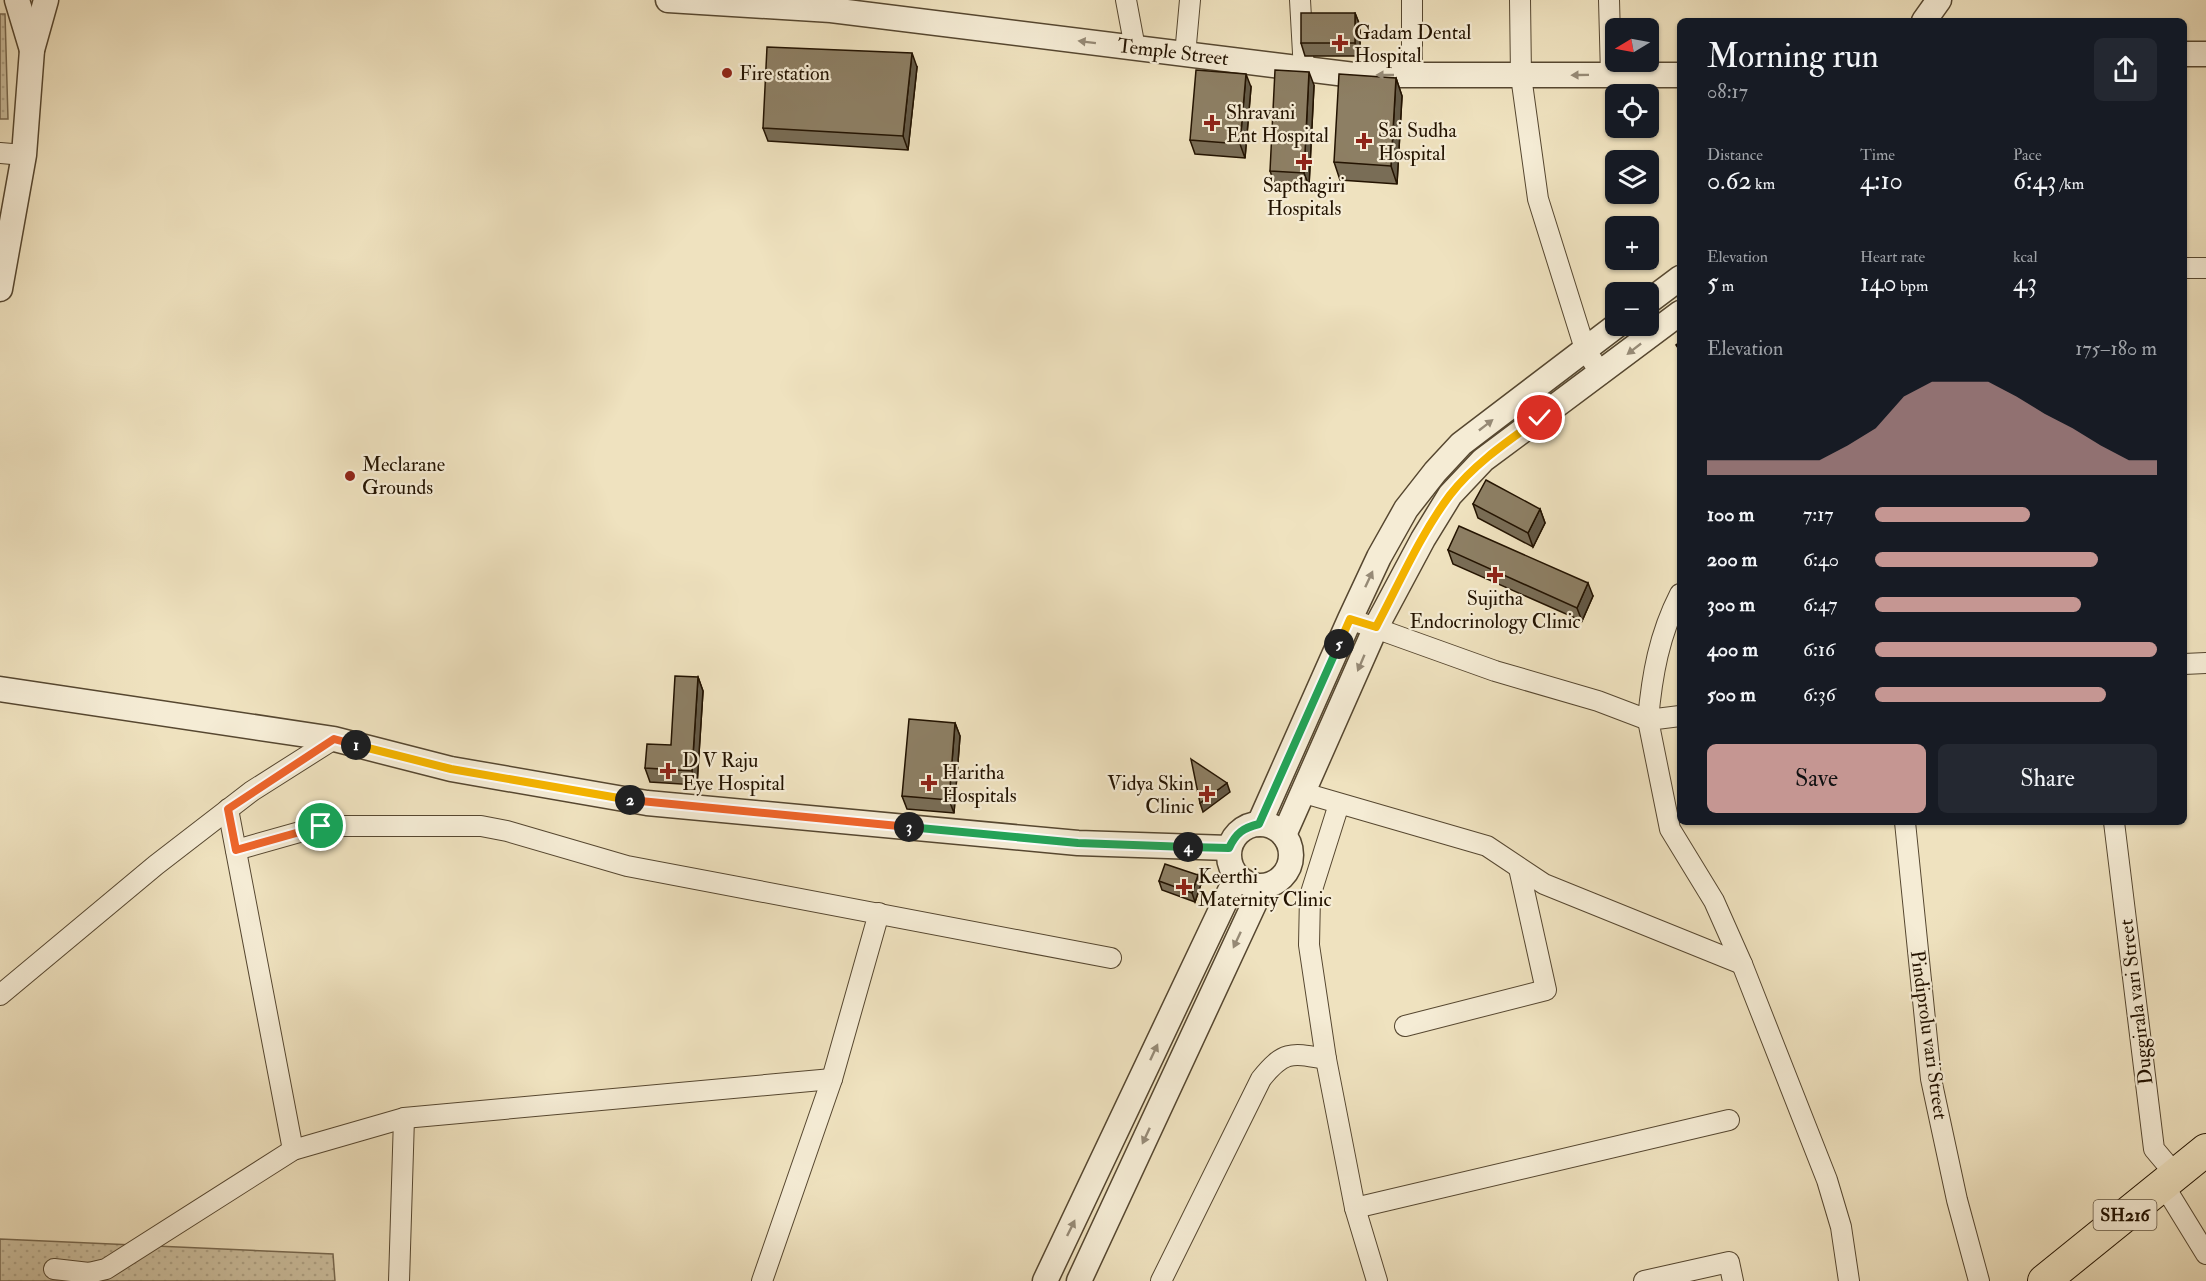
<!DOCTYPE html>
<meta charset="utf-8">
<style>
body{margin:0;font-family:"IM FELL Double Pica",serif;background:#242831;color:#f1f3f6;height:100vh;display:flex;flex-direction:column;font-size:22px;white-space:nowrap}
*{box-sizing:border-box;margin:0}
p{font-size:20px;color:#9ea1a6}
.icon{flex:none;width:33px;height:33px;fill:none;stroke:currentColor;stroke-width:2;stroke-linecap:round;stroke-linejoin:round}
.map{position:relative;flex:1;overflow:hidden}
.side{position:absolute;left:1677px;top:18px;width:510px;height:807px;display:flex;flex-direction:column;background:#171b24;border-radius:9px;box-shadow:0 2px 4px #0004}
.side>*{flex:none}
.needle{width:39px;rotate:260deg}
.controls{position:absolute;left:1605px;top:18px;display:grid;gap:12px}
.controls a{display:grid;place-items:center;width:54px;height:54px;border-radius:9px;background:#171b24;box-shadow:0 2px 4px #0004;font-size:30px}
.pin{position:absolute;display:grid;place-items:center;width:51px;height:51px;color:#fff;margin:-26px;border:3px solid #fff;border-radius:50%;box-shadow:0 2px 6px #0007}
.km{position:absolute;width:30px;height:30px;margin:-15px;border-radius:50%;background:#222;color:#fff;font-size:16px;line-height:30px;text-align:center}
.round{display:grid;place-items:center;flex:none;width:63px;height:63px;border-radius:9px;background:#242831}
.summary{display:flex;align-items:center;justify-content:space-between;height:102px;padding:0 30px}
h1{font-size:33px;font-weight:600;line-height:45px}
.stats{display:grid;grid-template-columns:repeat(3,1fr);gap:9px;height:102px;padding:6px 30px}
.stats div{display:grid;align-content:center}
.stats b{font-size:26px;font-weight:600}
.stats small{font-size:16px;font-weight:400}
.stats p{font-size:16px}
.chart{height:168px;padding:12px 30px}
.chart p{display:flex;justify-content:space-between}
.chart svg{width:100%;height:108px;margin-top:6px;fill:#c59692;opacity:.7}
.primary-button{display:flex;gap:12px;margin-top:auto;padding:12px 30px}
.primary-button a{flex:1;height:69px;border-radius:9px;background:#c59692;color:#111;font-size:24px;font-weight:600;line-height:69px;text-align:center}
.primary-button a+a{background:#242831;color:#f1f3f6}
ul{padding:0 30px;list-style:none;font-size:20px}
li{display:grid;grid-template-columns:96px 72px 1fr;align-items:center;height:45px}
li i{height:15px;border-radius:8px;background:#c59692}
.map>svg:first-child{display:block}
.park{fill:url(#park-dots);stroke:#786950;stroke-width:1.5}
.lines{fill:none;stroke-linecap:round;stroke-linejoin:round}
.minor-casing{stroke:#564730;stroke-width:22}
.tertiary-casing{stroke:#564730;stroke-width:27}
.primary-casing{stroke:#231301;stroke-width:34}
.minor{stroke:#f5ecd5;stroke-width:20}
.tertiary{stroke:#f5ecd5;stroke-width:24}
.primary{stroke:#efe2bf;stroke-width:32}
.wall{fill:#796d56;stroke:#231301;stroke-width:1.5}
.shaded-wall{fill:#635946;stroke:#231301;stroke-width:1.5}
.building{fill:#8d7f64;stroke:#231301;stroke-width:1.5}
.oneway{fill:#968a76}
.split-1-casing{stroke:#fff;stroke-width:12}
.split-2-casing{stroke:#fff;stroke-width:12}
.split-3-casing{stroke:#fff;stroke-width:12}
.split-4-casing{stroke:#fff;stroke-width:12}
.split-5-casing{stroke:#fff;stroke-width:12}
.split-6-casing{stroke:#fff;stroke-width:12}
.split-1{stroke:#f0652b;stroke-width:8}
.split-2{stroke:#f5b400;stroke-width:8}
.split-3{stroke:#f0652b;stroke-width:8}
.split-4{stroke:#22a559;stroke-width:8}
.split-5{stroke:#22a559;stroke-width:8}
.split-6{stroke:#f5b400;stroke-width:8}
.poi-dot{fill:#8f2418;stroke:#f5ecd5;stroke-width:2}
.labels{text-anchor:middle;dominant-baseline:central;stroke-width:4.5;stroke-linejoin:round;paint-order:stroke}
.shield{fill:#f5ecd5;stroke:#625441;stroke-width:1.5}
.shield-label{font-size:18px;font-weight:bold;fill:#231301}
.poi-label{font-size:20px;fill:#231301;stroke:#f5ecd5;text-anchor:start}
.street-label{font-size:20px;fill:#231301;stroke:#f5ecd5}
</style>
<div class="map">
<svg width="2206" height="1281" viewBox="0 0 2206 1281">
<defs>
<pattern id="park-dots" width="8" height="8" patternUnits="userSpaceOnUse" patternTransform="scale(1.5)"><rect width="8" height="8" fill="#ccbf9f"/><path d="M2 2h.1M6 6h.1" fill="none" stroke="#afa387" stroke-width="1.8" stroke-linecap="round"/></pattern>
</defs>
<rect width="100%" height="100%" fill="#efe2bf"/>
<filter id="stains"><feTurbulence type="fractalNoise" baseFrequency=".00333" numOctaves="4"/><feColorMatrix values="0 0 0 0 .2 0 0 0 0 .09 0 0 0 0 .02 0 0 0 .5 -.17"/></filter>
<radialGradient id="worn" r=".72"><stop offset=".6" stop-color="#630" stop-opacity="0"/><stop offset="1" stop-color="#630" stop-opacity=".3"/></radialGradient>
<g class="park">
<polygon points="0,14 5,14 8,119 0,119"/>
<polygon points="0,1239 333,1254 335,1281 0,1281"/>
</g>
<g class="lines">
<g class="minor-casing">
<g id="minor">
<polyline points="1126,0 1135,48"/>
<polyline points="1300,0 1304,71"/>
<polyline points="1520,0 1521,76 1538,199 1585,349 1601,374"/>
<polyline points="1609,0 1611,75"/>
<polyline points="1185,55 1190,0"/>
<polyline points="1412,75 1412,0"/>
<polyline points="0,153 24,155"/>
<polyline points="2184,268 2206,268"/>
<path d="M1350 619 1495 671 1598 701 1648 720C1652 675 1659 635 1680 594"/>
<polyline points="2184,664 2206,663"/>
<polyline points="1680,716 1648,720 1670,829 1714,901 1742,964 1827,1180 1841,1227 1849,1281"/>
<polyline points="1304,793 1487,846 1544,884 1742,964"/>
<polyline points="1339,804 1310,896 1309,945 1326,1059 1355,1208 1377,1281"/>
<polyline points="228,809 293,1150"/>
<polyline points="1905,822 1931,1079 1957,1200 1979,1281"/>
<polyline points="2114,822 2154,1149 2175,1174"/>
<polyline points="236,850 321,826 481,826 507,831 627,866 1111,958"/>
<polyline points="0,995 156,865 252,791 334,739"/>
<polyline points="1405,1026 1546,990 1519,868"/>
<polyline points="2163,1184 2206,1254"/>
<polyline points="1355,1208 1729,1120"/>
<polyline points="54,1269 89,1273 106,1269 293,1150 404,1118 832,1079"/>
<polyline points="399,1281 404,1118"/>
<polyline points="762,1281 832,1079 879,913"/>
<path d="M1161 1281 1261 1079C1284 1050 1292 1053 1326 1059"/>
<polyline points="1644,1281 1729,1262 1733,1281"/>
</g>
</g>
<g class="tertiary-casing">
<g id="tertiary">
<polyline points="17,0 32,50"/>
<polyline points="668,0 831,10 1354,75 1680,75"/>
<polyline points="1924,21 1939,0"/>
<polyline points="2184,54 2206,54"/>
<polyline points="0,289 24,155 32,50 46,0"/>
<polyline points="1648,302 1680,278"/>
<polyline points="0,689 334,739 451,769 647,803 1078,843 1229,848"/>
<circle cx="1260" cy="855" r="31"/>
<polyline points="1259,824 1350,619 1379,557 1406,509 1435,472 1461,444 1616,326"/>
<polyline points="1284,835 1376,627 1423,539 1450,495 1483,460 1680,313"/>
<polyline points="1045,1281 1237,876"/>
<polyline points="1079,1281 1262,887"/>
</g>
</g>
<g class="primary-casing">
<polyline id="primary" points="2044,1281 2206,1150"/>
</g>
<use href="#minor" class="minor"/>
<use href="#tertiary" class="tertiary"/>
<use href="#primary" class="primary"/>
</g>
<g class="wall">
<polygon points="1355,13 1360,26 1360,56 1305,56 1301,43"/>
<polygon points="917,67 908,150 768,141 763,128"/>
<polygon points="1396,78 1402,96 1397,184 1340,180 1334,162"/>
<polygon points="1314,85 1309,186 1275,184 1270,171"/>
<polygon points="1251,87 1245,158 1195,154 1190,140"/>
<polygon points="1473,504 1540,509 1545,523 1533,547 1478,518"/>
<polygon points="1448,550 1593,596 1582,621 1453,564"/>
<polygon points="698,677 703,691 697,785 650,782 645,768 671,745"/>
<polygon points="955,723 960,736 954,813 907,809 902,796"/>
<polygon points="1198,875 1201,884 1195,902 1162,890 1159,881"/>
</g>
<g class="shaded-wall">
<polygon points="1355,13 1360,26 1360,56 1355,43"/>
<polygon points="912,53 917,67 908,150 903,136"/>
<polygon points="1309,72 1314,85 1309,186 1304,173"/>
<polygon points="1246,74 1251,87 1245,158 1240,144"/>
<polygon points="1396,78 1402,96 1397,184 1391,166"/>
<polygon points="1540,509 1545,523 1533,547 1528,533"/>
<polygon points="1588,583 1593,596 1582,621 1577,608"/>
<polygon points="698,677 703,691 697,785 692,771"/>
<polygon points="955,723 960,736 954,813 949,800"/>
<polygon points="1227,783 1230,792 1203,812 1200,803"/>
<polygon points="1198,875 1201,884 1195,902 1192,893"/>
</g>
<g class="building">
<rect x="1301" y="13" width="54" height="30"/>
<polygon points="767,47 912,53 903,136 763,128"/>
<polygon points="1196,70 1246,74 1240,144 1190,140"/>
<polygon points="1275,70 1309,72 1304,173 1270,171"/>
<polygon points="1339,74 1396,78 1391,166 1334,162"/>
<polygon points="1680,342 1680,351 1676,345"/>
<polygon points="1486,480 1540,509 1528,533 1473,504"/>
<polygon points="1459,526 1588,583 1577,608 1448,550"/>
<polygon points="675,676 698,677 692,771 645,768 647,744 671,745"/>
<polygon points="909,719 955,723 949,800 902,796"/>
<polygon points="1191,759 1227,783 1200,803"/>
<polygon points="1165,864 1198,875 1192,893 1159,881"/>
</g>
<defs><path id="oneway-solid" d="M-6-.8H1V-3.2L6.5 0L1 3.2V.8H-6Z" transform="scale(1.5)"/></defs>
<g class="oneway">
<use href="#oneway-solid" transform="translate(1087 42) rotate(-173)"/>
<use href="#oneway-solid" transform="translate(1385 75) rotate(-180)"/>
<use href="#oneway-solid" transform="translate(1580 75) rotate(179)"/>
<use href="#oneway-solid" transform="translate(1634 349) rotate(142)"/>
<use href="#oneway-solid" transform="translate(1486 425) rotate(-38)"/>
<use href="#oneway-solid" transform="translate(1369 579) rotate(-65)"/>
<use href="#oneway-solid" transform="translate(1361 663) rotate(113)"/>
<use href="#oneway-solid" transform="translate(1237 940) rotate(115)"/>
<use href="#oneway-solid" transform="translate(1154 1052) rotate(-65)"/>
<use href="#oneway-solid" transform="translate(1146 1136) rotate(115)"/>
<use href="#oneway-solid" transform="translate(1071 1228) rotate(-64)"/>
</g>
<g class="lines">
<g class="split-1-casing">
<polyline id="split-1" points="321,826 236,850 228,809 334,739 356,745"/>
</g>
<g class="split-2-casing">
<polyline id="split-2" points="356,745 451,769 630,800"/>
</g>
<g class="split-3-casing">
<polyline id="split-3" points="630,800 909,827"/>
</g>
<g class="split-4-casing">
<polyline id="split-4" points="909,827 1078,843 1188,847"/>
</g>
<g class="split-5-casing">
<path id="split-5" d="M1188 847 1229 848C1236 833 1243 828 1259 824L1339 644"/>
</g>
<g class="split-6-casing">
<path id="split-6" d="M1339 644 1350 619 1376 627C1399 584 1420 535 1450 495 1474 464 1508 441 1540 418"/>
</g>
<use href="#split-1" class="split-1"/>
<use href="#split-2" class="split-2"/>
<use href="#split-3" class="split-3"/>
<use href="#split-4" class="split-4"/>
<use href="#split-5" class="split-5"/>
<use href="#split-6" class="split-6"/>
</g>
<g class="poi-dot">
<path d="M1337 34h6v6h6v6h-6v6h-6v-6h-6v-6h6z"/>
<circle cx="727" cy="73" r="6"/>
<path d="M1209 114h6v6h6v6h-6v6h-6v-6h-6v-6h6z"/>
<path d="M1361 132h6v6h6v6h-6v6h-6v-6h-6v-6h6z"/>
<path d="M1301 153h6v6h6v6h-6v6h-6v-6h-6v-6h6z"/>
<circle cx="350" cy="476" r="6"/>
<path d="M1492 566h6v6h6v6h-6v6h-6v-6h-6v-6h6z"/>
<path d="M665 762h6v6h6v6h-6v6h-6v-6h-6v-6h6z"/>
<path d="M926 774h6v6h6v6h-6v6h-6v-6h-6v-6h6z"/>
<path d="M1204 785h6v6h6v6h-6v6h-6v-6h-6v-6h6z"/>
<path d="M1181 878h6v6h6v6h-6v6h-6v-6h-6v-6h6z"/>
</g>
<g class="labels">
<rect class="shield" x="2093.5" y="1200" width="63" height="30" rx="4.5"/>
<g class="shield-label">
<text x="2125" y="1215">SH216</text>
</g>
<g class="poi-label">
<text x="1354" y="32">Gadam Dental<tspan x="1354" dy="23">Hospital</tspan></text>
<text x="739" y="73">Fire station</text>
<text x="1226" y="112">Shravani<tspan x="1226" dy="23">Ent Hospital</tspan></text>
<text x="1378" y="130">Sai Sudha<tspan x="1378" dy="23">Hospital</tspan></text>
<text x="1304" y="185" text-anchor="middle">Sapthagiri<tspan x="1304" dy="23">Hospitals</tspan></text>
<text x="362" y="464">Meclarane<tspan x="362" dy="23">Grounds</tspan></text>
<text x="1495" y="598" text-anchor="middle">Sujitha<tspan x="1495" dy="23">Endocrinology Clinic</tspan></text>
<text x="682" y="760">D V Raju<tspan x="682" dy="23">Eye Hospital</tspan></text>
<text x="942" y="772">Haritha<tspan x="942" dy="23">Hospitals</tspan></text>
<text x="1194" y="783" text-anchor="end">Vidya Skin<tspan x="1194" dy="23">Clinic</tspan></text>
<text x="1198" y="876">Keerthi<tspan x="1198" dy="23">Maternity Clinic</tspan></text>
</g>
<g class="street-label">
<text transform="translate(1173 52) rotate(7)">Temple Street</text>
<text transform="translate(2136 1002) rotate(-97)">Duggirala vari Street</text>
<text transform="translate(1929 1035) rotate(82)">Pindiprolu vari Street</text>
</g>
</g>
<rect width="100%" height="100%" filter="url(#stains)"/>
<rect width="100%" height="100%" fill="url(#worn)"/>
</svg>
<div class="controls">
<a><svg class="needle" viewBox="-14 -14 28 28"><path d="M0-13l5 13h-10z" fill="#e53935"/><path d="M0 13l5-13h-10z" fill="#9ea1a6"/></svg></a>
<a><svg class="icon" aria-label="locate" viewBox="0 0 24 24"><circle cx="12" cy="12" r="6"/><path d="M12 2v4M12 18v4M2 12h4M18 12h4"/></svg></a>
<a><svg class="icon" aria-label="layers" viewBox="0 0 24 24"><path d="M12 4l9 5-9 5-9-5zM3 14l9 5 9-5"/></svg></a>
<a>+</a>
<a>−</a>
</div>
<div class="pin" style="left:321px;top:826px;background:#1e9e55"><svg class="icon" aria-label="arrive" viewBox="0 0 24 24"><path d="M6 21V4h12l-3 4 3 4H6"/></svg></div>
<div class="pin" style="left:1540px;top:418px;background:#d93025"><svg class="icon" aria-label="check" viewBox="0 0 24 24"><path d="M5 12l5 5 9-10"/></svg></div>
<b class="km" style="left:356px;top:745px">1</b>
<b class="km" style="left:630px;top:800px">2</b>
<b class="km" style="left:909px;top:827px">3</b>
<b class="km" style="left:1188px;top:847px">4</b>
<b class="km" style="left:1339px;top:644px">5</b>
<section class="side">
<div class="summary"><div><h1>Morning run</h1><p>08:17</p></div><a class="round"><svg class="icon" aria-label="share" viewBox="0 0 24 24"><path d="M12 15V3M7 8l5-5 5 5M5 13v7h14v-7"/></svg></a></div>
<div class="stats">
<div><p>Distance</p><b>0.62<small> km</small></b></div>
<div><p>Time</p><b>4:10</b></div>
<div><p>Pace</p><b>6:43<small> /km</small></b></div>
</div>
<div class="stats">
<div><p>Elevation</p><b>5<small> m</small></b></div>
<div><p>Heart rate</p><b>140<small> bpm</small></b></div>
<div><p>kcal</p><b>43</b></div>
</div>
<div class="chart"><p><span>Elevation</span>175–180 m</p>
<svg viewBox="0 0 160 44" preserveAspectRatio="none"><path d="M0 44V38L10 38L20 38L30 38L40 38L50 32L60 25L70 12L80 6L90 6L100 6L110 12L120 19L130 25L140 32L150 38L160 38V44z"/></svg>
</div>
<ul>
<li><b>100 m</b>7:17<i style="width:55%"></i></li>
<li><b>200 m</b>6:40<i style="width:79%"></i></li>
<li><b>300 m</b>6:47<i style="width:73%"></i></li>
<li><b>400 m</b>6:16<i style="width:100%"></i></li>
<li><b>500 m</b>6:36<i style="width:82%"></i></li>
</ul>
<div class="primary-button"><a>Save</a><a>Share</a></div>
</section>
</div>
